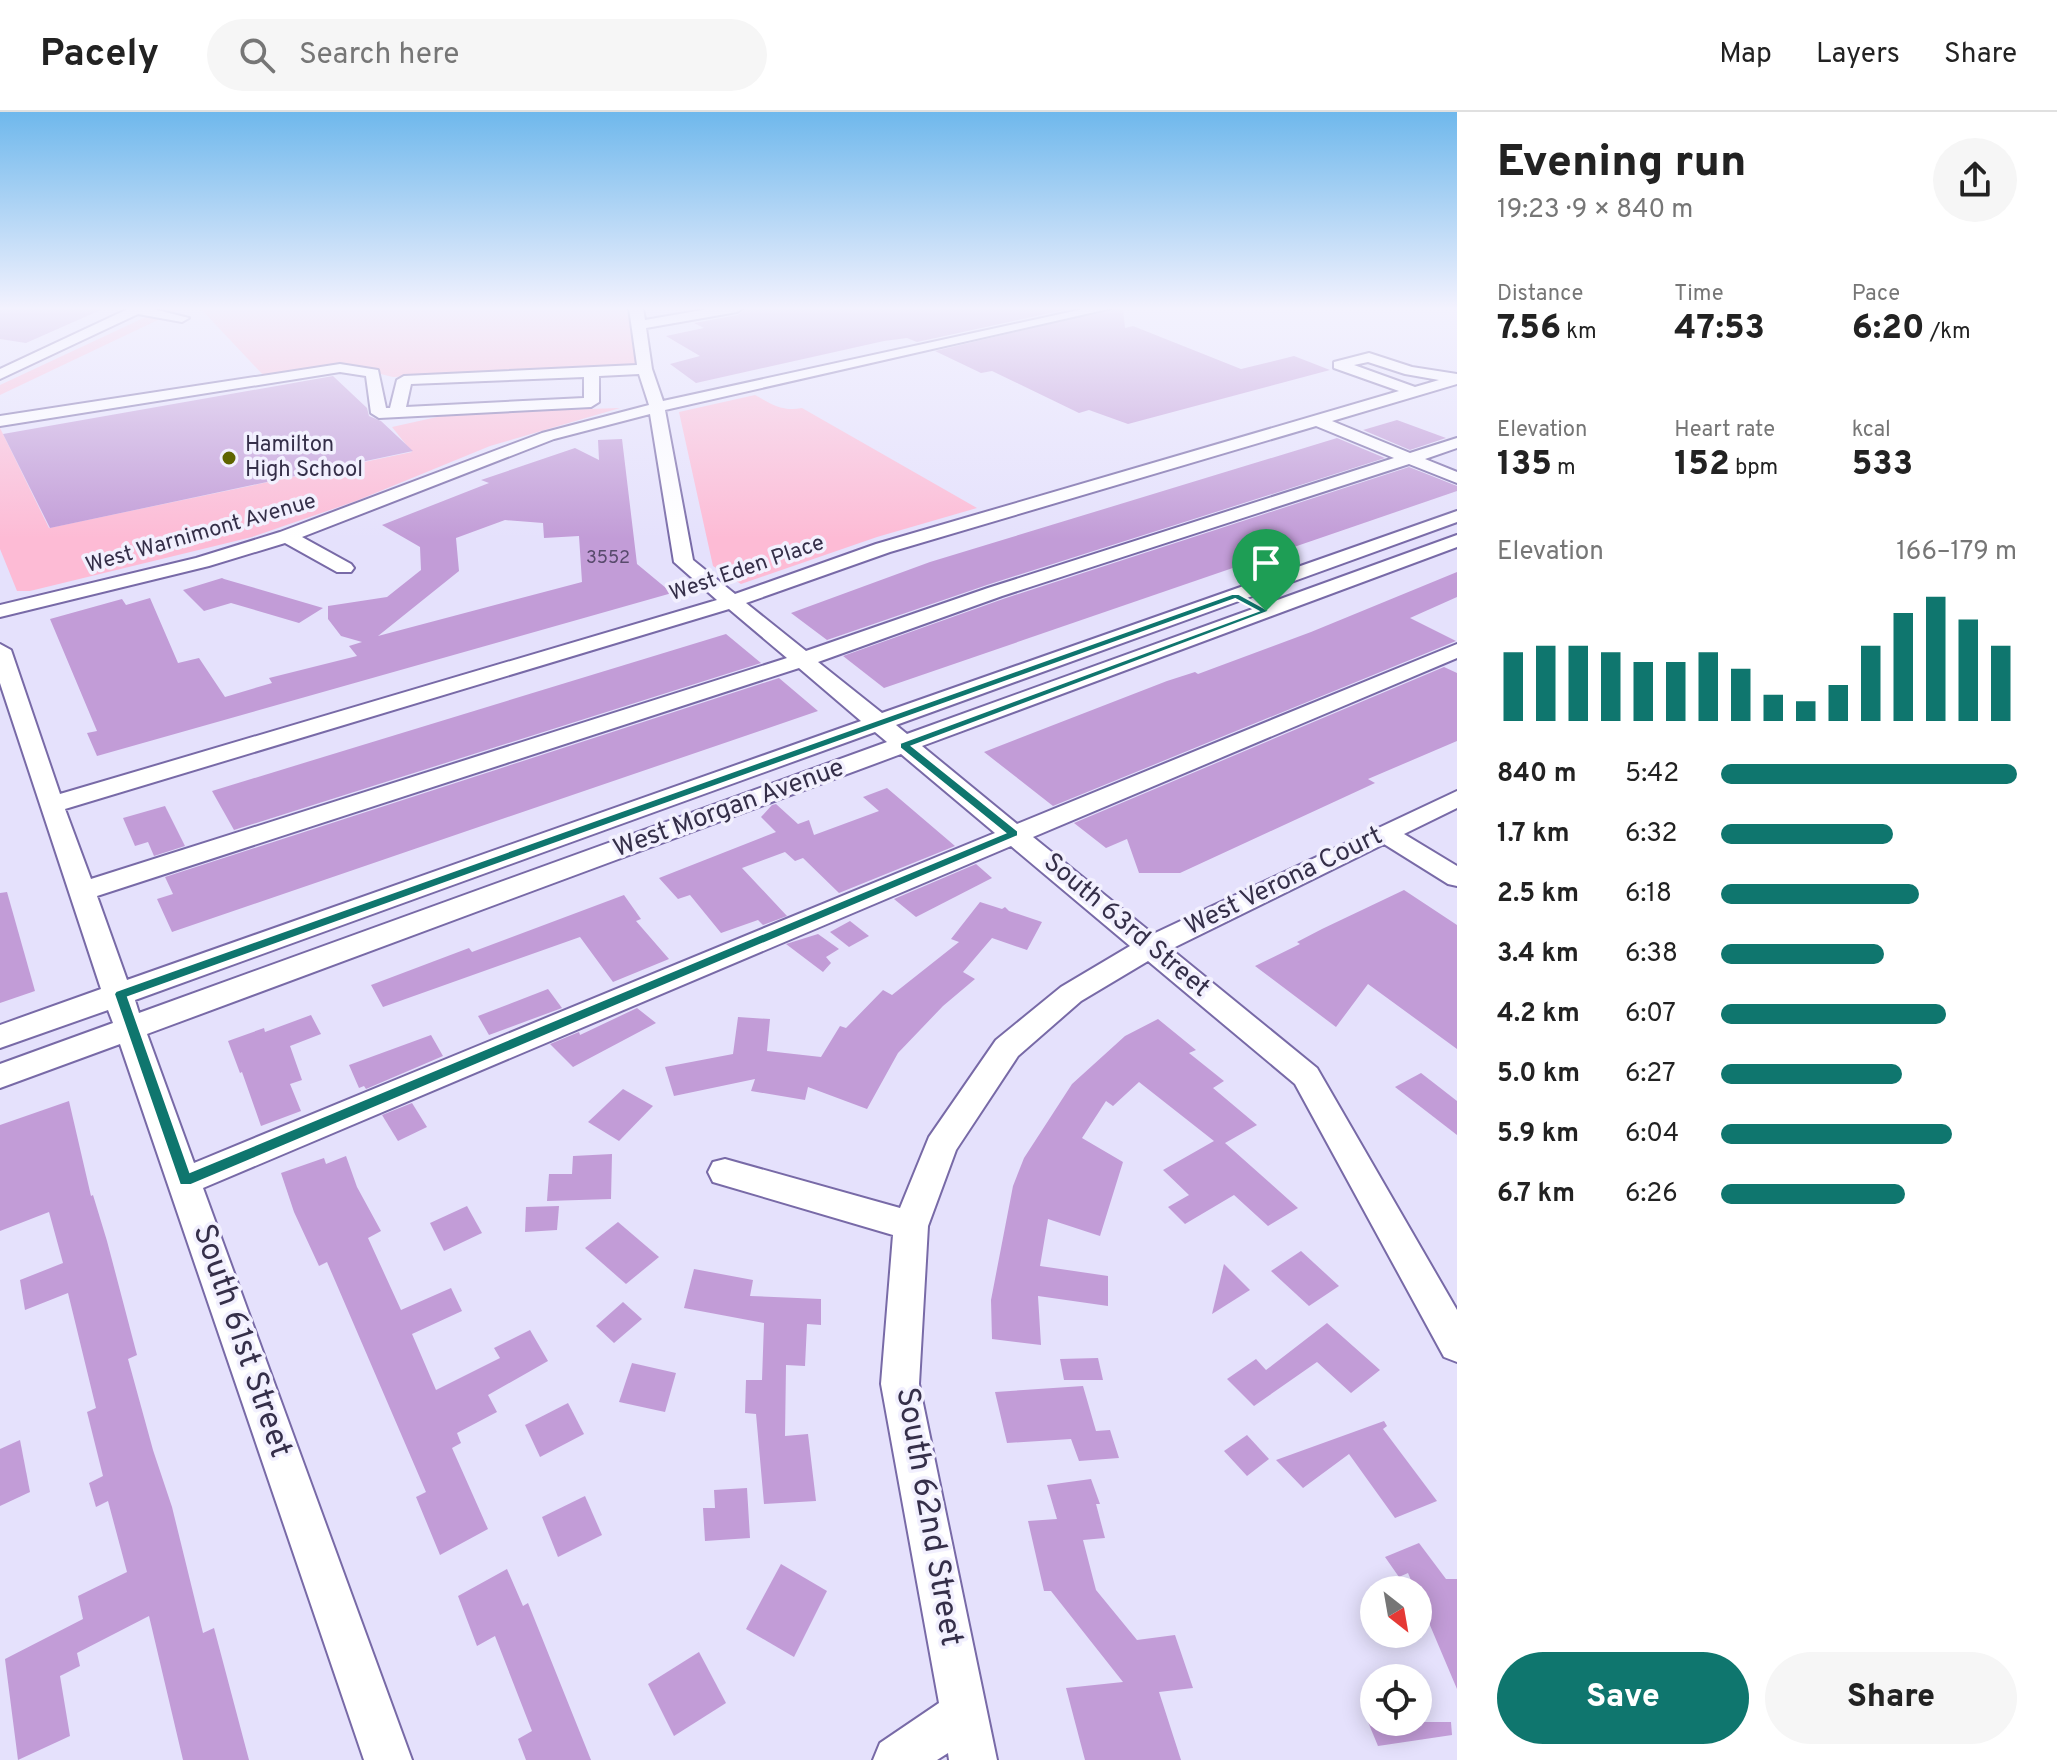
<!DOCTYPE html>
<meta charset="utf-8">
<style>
body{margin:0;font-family:Overpass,sans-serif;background:#f6f6f6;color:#222;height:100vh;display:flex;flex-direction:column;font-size:30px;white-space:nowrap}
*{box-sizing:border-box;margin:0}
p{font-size:26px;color:#767676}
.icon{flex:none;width:44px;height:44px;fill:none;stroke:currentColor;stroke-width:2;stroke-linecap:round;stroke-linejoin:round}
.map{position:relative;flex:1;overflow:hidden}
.drawer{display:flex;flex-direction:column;background:#fff;width:600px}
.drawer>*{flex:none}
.needle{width:52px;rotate:149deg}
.buttons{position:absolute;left:1360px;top:1464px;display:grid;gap:16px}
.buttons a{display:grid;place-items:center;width:72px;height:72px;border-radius:50%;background:#fff;box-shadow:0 4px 20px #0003;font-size:40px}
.pin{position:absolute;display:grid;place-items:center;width:68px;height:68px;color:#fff;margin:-82px -34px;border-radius:50% 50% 50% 0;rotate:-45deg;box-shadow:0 0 8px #0007}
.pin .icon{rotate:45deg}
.round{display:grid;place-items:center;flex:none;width:84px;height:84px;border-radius:42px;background:#f6f6f6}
.overview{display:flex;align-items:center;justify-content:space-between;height:136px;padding:0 40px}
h1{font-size:44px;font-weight:800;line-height:60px}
.figures{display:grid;grid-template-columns:repeat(3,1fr);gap:12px;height:136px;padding:8px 40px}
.figures div{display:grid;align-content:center}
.figures b{font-size:34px;font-weight:800}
.figures small{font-size:22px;font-weight:400}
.figures p{font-size:22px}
.chart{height:224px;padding:16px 40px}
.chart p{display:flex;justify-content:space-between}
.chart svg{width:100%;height:144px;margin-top:8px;stroke:#0f766e;stroke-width:6}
.primary-button{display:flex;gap:16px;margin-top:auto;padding:16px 40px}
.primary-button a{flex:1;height:92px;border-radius:48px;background:#0f766e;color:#fff;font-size:32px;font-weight:800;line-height:92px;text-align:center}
.primary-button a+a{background:#f6f6f6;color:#222}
ul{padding:0 40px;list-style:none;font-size:26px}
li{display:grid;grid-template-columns:128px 96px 1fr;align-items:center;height:60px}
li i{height:20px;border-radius:10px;background:#0f766e}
header{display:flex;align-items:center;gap:48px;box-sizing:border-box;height:112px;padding:0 40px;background:#fff;border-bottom:2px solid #e0e0e0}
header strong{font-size:38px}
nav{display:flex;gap:44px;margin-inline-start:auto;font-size:28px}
.search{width:560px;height:72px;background:#f6f6f6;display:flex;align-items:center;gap:20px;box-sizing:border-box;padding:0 28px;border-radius:44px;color:#767676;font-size:30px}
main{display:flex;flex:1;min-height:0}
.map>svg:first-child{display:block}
.green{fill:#fdbbd5}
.building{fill:#c29cd7;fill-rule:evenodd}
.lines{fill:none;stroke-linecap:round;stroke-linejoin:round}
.minor-casing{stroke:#786aa7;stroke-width:4}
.minor{fill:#fff;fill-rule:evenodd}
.route{fill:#0f766e;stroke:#fff;stroke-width:2;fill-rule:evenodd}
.poi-dot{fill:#5f6400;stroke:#f2f0fe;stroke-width:3}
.labels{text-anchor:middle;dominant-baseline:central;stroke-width:7;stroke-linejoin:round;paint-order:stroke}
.far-number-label{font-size:18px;fill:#584a6c}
.far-poi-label{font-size:22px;fill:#352f49;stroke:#f2f0fe;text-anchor:start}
.far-street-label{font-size:22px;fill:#352f49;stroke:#f2f0fe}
.street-label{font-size:26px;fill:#352f49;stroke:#f2f0fe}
.near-street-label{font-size:32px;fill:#352f49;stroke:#f2f0fe}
</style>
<header>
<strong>Pacely</strong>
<div class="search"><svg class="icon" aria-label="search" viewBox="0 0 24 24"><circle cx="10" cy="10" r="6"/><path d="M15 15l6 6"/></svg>Search here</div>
<nav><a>Map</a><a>Layers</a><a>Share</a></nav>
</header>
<main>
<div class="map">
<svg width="1457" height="1648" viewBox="0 0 1457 1648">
<rect width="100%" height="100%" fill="#e5e1fc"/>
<g class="green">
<polygon points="165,196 183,196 0,283 0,273"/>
<polygon points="200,196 628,196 637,255 393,265 339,252 265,265"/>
<path d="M755 283C771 292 783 300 802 296L977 396 877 425 741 472 713 454 679 300Z"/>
<polygon points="620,296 490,334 356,389 252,425 30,479 17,479 0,437 0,316 49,416 412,340 392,315 455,301"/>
</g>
<g class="building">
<polygon points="0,196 105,196 26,231 0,227"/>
<polygon points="746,196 1073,196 917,230 907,226 884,229 696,271 670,252 700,244 666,224 704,216 694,211 738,203"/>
<polygon points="1115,196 1123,196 1125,216 1133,214 1241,257 1294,244 1330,258 1128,312 1089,298 1079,301 992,259 981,261 935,239"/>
<polygon points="333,264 367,296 369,304 381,309 413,339 50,416 3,322"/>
<polygon points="1397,308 1446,326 1410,338 1363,318"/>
<polygon points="1337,326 1385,346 987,473 827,528 791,501 930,450"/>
<path d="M622 327 637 452 672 481 97 644 87 621 97 619 50 507 122 487 126 493 150 486 178 551 199 546 225 585 272 571 269 566 357 544 349 534 362 530 341 524 328 507V494L387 485 421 458 420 435 382 413 489 371 481 368 575 336 599 348 598 328ZM505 408 543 411 544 426 579 424 582 470 378 524 459 459 456 426Z"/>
<polygon points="1409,355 1457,374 1457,379 884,576 843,544 1003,487"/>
<polygon points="1457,460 1457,485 1410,506 1456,529 1053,694 984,640 1167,569 1195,560 1198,562 1311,520"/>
<polygon points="222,466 224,467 323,496 299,511 231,491 204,499 183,478"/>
<polygon points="726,522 761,551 234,718 212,679"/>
<polygon points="1444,555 1457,561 1457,629 1368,667 1375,671 1180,761 1139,761 1127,727 1106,736 1074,711"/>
<polygon points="779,566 818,599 172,820 157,787 173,782 165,765"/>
<polygon points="887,676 955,734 839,781 803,746 795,749 785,740 742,756 787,804 763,813 758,808 721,821 690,783 678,787 659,766 776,720 761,705 772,693 776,692 798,712 809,708 814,723 879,699 863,685"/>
<polygon points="165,694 185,734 154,744 148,730 135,734 123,706"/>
<polygon points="976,752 992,766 916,805 894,787"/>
<polygon points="1404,778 1457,813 1457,937 1368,872 1336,915 1255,854 1300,832 1297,830 1322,817"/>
<polygon points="7,780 35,879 0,891 0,781"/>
<polygon points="624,783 641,807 636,809 669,847 613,870 580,825 383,895 371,873 469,836 472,840"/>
<polygon points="980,790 1002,797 1005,795 1009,799 1042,810 1027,838 992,826 963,860 975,867 943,894 898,941 867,997 808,975 805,988 751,979 755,967 674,984 665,955 733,942 738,905 770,907 767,939 821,945 840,914 846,916 883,878 892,883 959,830 951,827"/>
<polygon points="850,809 869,824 849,835 830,820"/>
<polygon points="818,822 839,837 826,845 831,851 823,860 786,832"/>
<polygon points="548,877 562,896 489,923 478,904"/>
<polygon points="637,896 656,911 573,955 550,932 579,920 580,923"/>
<polygon points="311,903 321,922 290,934 302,968 290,972 301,999 261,1014 242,960 240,961 228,929 264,916 265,920"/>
<polygon points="1158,907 1196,938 1189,941 1224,969 1213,976 1257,1013 1225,1031 1298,1096 1268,1114 1234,1083 1185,1112 1168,1095 1189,1083 1163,1058 1214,1029 1139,970 1113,994 1106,989 1082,1026 1123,1050 1100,1124 1048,1107 1040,1154 1108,1164 1108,1194 1038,1184 1041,1233 992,1227 991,1188 1013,1074 1024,1046 1072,972 1125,924"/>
<polygon points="431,923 443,944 366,977 364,974 359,976 349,953"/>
<polygon points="1421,961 1457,989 1457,1023 1395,975"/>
<polygon points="623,977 653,994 619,1029 588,1010"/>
<polygon points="69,989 91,1084 93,1083 107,1129 137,1243 128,1247 153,1338 172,1395 203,1521 214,1516 249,1648 183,1648 149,1504 77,1541 80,1554 60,1564 70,1624 18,1648 5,1547 83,1507 78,1484 127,1460 108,1389 96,1395 89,1371 103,1364 87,1300 96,1296 68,1181 25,1198 20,1168 63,1151 49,1100 0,1119 0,1013"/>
<polygon points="412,991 427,1015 398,1029 382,1003"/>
<polygon points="612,1042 611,1087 547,1089 549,1062 572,1062 573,1044"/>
<polygon points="346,1044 357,1075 381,1119 368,1126 401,1198 451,1176 462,1199 412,1222 436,1278 500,1246 494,1236 530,1218 548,1249 488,1283 497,1300 457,1321 461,1331 452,1336 488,1417 440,1443 416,1385 426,1380 327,1150 319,1154 294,1100 281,1061 324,1046 326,1052"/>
<polygon points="467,1094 482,1121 444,1139 430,1111"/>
<polygon points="559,1094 557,1118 525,1120 526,1095"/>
<polygon points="618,1110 659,1145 626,1172 585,1136"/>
<polygon points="1301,1139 1339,1174 1309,1194 1271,1159"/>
<polygon points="1224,1152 1250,1178 1212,1202"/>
<polygon points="694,1157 753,1168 750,1184 821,1187 821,1213 807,1212 805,1254 786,1253 785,1324 808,1322 816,1389 764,1392 756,1302 745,1301 746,1268 762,1268 764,1211 684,1196"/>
<polygon points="623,1190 642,1207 614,1231 596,1214"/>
<polygon points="1327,1211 1380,1258 1351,1281 1317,1250 1254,1294 1227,1267 1256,1247 1266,1258"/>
<polygon points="1098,1246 1103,1268 1064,1268 1060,1247"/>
<polygon points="632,1251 676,1261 665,1300 619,1290"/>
<polygon points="1083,1274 1096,1319 1110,1318 1119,1346 1079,1349 1071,1327 1007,1331 995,1280"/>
<polygon points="568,1291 584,1322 540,1345 525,1313"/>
<polygon points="1384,1309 1387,1314 1383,1317 1437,1389 1395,1406 1349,1342 1303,1376 1276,1348"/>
<polygon points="1247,1323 1269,1347 1247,1364 1224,1339"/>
<polygon points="20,1328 30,1380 0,1394 0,1337"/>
<polygon points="1091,1367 1100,1392 1096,1392 1105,1426 1083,1428 1096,1478 1137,1528 1175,1523 1193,1576 1159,1580 1181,1648 1085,1648 1066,1576 1123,1570 1051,1479 1044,1479 1028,1409 1057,1407 1047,1373"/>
<polygon points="747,1376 750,1426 705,1429 703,1396 715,1396 714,1378"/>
<polygon points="585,1384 602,1423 558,1445 542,1405"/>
<polygon points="1419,1431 1446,1467 1457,1467 1457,1577 1418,1485 1418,1478 1415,1478 1408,1461 1399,1465 1385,1445"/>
<polygon points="781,1452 827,1479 794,1545 746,1517"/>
<polygon points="507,1457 523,1494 528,1491 591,1648 526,1648 518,1627 532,1619 495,1524 477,1534 458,1484"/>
<polygon points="699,1540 726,1591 674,1624 648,1572"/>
<polygon points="1368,1610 1451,1610 1452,1623 1378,1634"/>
</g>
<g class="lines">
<g class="minor-casing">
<g id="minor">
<polygon points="130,196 149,196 189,206 182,210 138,202 0,267 0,257"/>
<path d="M629 196H643L645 208 714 196H743L737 200 646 216 652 257 663 289 1088 196H1112L665 298 693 448 735 482 876 432 1399 279 1334 256V250L1369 241 1412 255 1457 262V272L1332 309 1410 341 1457 326V336L1425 347 1457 360V371L1409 352 1002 484 818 550 882 601 1457 399V410L896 613 907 622 1457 423V435L922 634 1017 712 1457 532V546L1033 725 1153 822 1457 679V696L1404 722 1457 754V774L1448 772 1384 732 1171 837 1317 956 1457 1198V1250L1444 1245 1295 972 1148 849 1081 889 1018 944 956 1038 928 1114 919 1272 997 1648H949L948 1641 937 1648H873L880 1631 939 1591 881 1272 893 1123 713 1070 708 1060 713 1050 725 1047 900 1096 929 1025 996 928 1061 875 1130 834 1011 734 203 1076 412 1648H364L120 932 0 976V952L113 911 108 898 0 936V913L101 877 0 571V532L11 538 60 682 717 488 674 450 650 302 554 327 302 425 351 452 354 456 351 460H337L285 431 209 454 0 505V493L196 446 280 420 542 321 649 293 639 262 599 264V290L591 295 379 306 371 301 366 264 340 260 0 314V304L340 252 378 258 386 296H390L397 268 404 264 637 253ZM1368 250 1405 262 1439 268 1415 275 1354 253ZM584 265V286L406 295 411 272ZM1316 314 1394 346 988 476 806 539 746 491 890 440ZM729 497 787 546 91 767 65 697ZM799 556 861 609 127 868 97 784ZM875 620 887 630 139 901 135 888ZM901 642 995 721 194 1051 147 922Z"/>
</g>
</g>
<use href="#minor" class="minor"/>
</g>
<linearGradient id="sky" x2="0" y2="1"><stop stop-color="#6fb8ec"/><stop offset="0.46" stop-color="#f3f2fe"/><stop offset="1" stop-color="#f3f2fe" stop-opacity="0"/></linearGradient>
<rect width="1457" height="427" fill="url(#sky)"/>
<path class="route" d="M1232 482H1239L1270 499 912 634 1018 719V724L191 1073H180L114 882 116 879ZM1235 487 1258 499 900 631V636L1005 721 190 1060 128 885Z"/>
<circle class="poi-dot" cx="229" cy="346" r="8"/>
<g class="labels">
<g class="far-number-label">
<text x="608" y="446">3552</text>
</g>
<g class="far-poi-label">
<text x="245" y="333">Hamilton<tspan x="245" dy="25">High School</tspan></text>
</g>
<g class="far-street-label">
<text transform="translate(201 422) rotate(-16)">West Warnimont Avenue</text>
<text transform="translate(747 457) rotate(-19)">West Eden Place</text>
</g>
<g class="street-label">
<text transform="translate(729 697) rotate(-20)">West Morgan Avenue</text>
<text transform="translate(1284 770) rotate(-26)">West Verona Court</text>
<text transform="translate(1126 814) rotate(40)">South 63rd Street</text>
</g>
<g class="near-street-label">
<text transform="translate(241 1229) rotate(71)">South 61st Street</text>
<text transform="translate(928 1405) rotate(80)">South 62nd Street</text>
</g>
</g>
</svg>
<div class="buttons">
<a><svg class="needle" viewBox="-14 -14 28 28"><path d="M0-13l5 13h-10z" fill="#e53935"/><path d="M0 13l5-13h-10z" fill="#767676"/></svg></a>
<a><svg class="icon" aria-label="locate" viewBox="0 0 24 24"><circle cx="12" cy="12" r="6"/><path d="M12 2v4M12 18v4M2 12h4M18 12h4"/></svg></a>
</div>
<div class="pin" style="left:1266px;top:499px;background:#1e9e55"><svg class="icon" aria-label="arrive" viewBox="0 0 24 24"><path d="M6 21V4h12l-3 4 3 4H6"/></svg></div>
</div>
<section class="drawer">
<div class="overview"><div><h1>Evening run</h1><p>19:23 · 9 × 840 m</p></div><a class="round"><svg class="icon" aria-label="share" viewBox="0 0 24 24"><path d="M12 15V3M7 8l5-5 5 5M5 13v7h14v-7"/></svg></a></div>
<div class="figures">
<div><p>Distance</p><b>7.56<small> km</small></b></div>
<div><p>Time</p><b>47:53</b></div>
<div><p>Pace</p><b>6:20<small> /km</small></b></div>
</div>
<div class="figures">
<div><p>Elevation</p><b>135<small> m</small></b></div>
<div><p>Heart rate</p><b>152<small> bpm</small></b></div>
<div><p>kcal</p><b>533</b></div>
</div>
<div class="chart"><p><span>Elevation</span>166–179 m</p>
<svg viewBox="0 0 160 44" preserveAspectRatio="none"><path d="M5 44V23M15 44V21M25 44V21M35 44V23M45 44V26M55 44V26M65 44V23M75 44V28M85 44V36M95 44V38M105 44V33M115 44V21M125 44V11M135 44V6M145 44V13M155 44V21"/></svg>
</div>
<ul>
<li><b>840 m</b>5:42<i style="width:100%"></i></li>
<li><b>1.7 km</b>6:32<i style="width:58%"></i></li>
<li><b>2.5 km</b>6:18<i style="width:67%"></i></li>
<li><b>3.4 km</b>6:38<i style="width:55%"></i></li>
<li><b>4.2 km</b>6:07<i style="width:76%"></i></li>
<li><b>5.0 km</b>6:27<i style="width:61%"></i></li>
<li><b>5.9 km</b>6:04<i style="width:78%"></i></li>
<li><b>6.7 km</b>6:26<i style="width:62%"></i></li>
</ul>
<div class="primary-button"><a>Save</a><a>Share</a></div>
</section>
</main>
